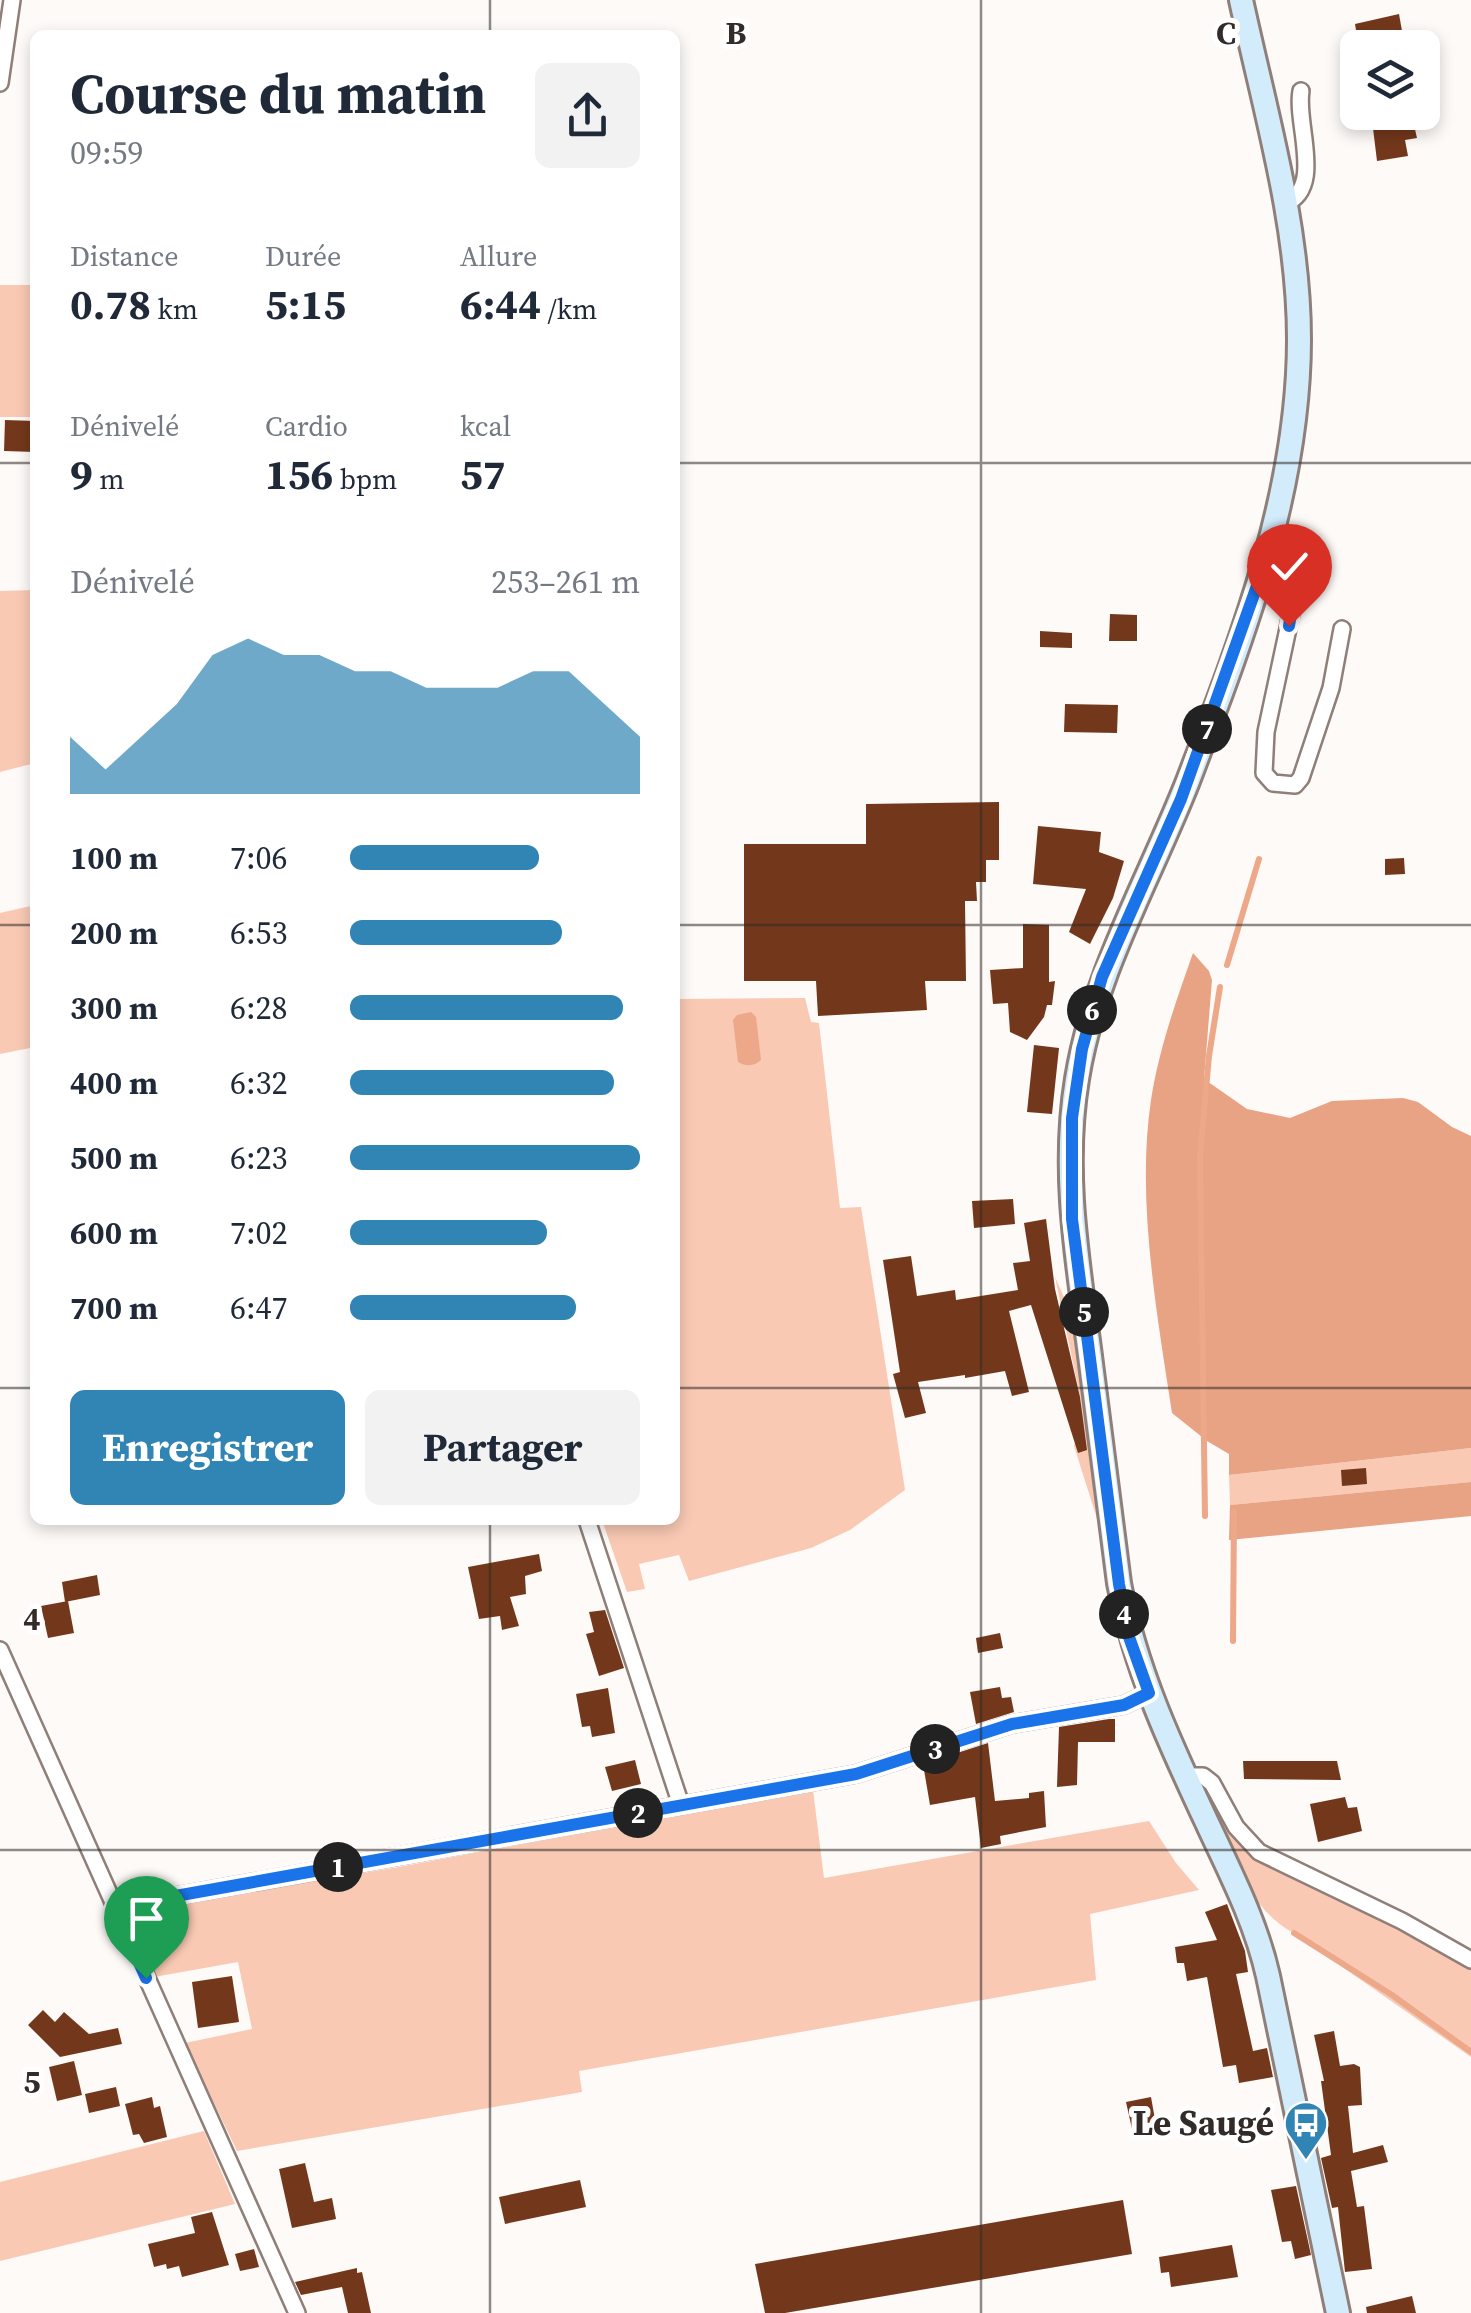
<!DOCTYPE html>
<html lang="fr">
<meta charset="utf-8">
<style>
body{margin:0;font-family:"Source Serif 4",serif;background:#f2f2f3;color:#1f2937;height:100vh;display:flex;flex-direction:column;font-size:38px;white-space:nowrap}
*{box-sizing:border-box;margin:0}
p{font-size:32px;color:#747a83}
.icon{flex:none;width:55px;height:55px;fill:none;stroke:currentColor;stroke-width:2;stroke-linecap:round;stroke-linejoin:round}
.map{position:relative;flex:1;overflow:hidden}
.drawer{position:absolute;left:30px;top:30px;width:650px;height:1495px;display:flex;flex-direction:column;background:#fff;border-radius:15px;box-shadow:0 5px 15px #0003}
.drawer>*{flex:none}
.fabs{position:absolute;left:1340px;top:30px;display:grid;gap:20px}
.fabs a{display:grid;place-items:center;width:100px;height:100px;border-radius:15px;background:#fff;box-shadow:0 5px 15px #0003;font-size:50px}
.pin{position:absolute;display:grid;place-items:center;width:85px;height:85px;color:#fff;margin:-102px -42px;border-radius:50% 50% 50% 0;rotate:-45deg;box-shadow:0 0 10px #0007}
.pin .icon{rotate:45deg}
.km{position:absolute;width:50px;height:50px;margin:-25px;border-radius:50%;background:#222;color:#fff;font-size:28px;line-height:50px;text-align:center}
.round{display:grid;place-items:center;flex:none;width:105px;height:105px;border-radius:15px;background:#f2f2f3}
.headline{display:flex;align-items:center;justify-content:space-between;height:170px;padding:0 40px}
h1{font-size:55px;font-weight:700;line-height:75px}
.figures{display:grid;grid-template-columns:repeat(3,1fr);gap:15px;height:170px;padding:10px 40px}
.figures div{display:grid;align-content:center}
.figures b{font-size:42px;font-weight:700}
.figures small{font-size:28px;font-weight:400}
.figures p{font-size:28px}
.chart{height:280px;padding:20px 40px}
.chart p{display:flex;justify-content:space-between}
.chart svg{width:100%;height:180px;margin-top:10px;fill:#3185b5;opacity:.7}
.cta{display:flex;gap:20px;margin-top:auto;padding:20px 40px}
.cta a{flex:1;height:115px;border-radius:15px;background:#3185b5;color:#fff;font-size:40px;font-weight:700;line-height:115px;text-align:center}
.cta a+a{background:#f2f2f3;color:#1f2937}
ul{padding:0 40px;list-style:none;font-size:32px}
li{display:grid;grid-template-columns:160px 120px 1fr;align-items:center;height:75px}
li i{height:25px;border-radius:12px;background:#3185b5}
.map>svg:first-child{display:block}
.green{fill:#f9c9b4}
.forest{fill:#e8a284}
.water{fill:#eda789}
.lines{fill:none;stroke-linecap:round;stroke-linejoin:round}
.stream{stroke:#eda789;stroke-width:6}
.building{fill:#73381b}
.street-casing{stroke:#8f7f78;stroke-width:20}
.secondary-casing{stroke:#8f7f78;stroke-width:28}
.street{stroke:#fff;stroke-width:15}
.secondary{stroke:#d3ecfc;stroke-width:22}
.route-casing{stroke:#fff;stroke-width:20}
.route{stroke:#1a73e8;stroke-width:12}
.grid{fill:none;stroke:#322b28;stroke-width:2.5;stroke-opacity:0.55}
.labels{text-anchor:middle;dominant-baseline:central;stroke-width:10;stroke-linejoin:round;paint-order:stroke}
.poi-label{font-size:35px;font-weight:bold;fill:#322b28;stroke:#fff;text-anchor:end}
.grid-label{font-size:32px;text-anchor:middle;font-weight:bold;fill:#322b28;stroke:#fff;stroke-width:10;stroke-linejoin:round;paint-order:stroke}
</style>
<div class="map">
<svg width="1471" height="2313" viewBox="0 0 1471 2313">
<rect width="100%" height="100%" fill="#fefaf8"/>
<g class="green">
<rect x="0" y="285" width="35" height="132"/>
<polygon points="35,590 35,763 0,772 0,591"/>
<polygon points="35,905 35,1047 0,1054 0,913"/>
<polygon points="805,998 811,1022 819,1023 840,1208 861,1207 905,1490 850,1530 811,1548 689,1581 679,1555 639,1564 645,1589 627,1592 602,1520 675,1520 675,999"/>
<polygon points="1055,1277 1076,1324 1106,1547 1074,1446 1076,1437 1070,1430 1082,1425 1081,1401"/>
<polygon points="1471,1448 1471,1482 1230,1505 1229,1475"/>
<path d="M1203 1785 1234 1836 1248 1851 1375 1913 1471 1967V2057L1294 1933C1243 1907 1225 1835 1203 1785Z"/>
<polygon points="813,1790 824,1878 1149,1821 1176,1863 1199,1890 1090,1914 1096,1980 579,2071 582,2092 237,2151 185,2043 252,2029 238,1962 154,1977 136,1930 138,1918 155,1908 399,1867"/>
<polygon points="204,2131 235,2204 0,2261 0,2182"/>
</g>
<g class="forest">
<path d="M1193 953 1209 971 1212 980 1204 1079 1247 1109 1290 1118 1332 1101 1403 1098 1418 1102 1452 1127 1471 1136V1448L1229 1475V1454L1207 1441 1172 1413C1157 1314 1136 1199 1151 1100 1159 1049 1176 1001 1193 953Z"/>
<polygon points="1471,1482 1471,1516 1229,1540 1230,1505"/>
</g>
<path class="water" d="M751 1012 756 1017 761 1060C754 1066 747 1067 738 1062L733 1020 737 1015Z"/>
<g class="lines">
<g class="stream">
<polyline points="1227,965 1259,859"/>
<polyline points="1205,1516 1200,1155 1209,1056 1220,987"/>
<polyline points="1233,1641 1234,1511"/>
<polyline points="1294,1933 1392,1995 1471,2052"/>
</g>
</g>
<g class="building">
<polygon points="1399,14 1405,48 1359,48 1355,24"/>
<polygon points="1371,112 1411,112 1417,138 1405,140 1408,156 1377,161"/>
<polygon points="5,420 35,421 35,452 4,451"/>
<polygon points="1110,614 1137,615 1137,641 1109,641"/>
<polygon points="1040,631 1072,633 1072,648 1040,647"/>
<polygon points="1065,704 1118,705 1117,733 1064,732"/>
<polygon points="999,802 999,860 986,860 986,882 976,882 977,901 965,901 966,981 925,981 927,1010 818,1016 816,981 744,981 744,844 866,844 866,804"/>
<polygon points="1038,826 1101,832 1099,852 1124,861 1113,898 1090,944 1069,932 1086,889 1033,884"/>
<polygon points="1404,858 1405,874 1385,875 1385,859"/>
<polygon points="1023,924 1049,925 1049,982 1055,981 1052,1005 1047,1005 1044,1017 1027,1040 1010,1032 1008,1003 993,1004 990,970 1023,968"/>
<polygon points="1034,1045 1059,1048 1052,1114 1027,1112"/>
<polygon points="1013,1199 1015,1224 974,1228 972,1201"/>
<polygon points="1046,1219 1055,1289 1080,1397 1087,1450 1078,1453 1031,1305 1009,1311 1029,1392 1012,1396 1005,1371 965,1378 965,1375 918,1382 926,1413 905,1418 893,1374 900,1372 883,1260 911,1256 917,1296 955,1290 956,1300 1018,1290 1013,1263 1030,1261 1024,1223"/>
<polygon points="1366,1468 1367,1484 1342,1486 1341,1470"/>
<polygon points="539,1554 542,1571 525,1576 526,1594 510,1597 519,1626 502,1630 500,1616 479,1619 468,1567"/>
<polygon points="97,1575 100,1595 65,1602 62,1582"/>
<polygon points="68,1601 74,1633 48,1638 41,1606"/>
<polygon points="605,1610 624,1668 599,1676 586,1634 594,1632 589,1612"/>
<polygon points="1000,1633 1003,1648 978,1653 976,1638"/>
<polygon points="1000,1687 1002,1698 1011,1697 1014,1712 976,1724 970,1692"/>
<polygon points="608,1688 615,1733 592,1737 590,1726 582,1727 576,1694"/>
<polygon points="1109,1719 1115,1719 1115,1742 1078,1742 1077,1785 1057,1787 1059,1727"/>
<polygon points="988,1743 995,1801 1029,1798 1029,1793 1044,1791 1046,1827 1000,1836 1001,1844 981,1848 975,1797 930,1805 923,1764"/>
<polygon points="635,1760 641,1784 612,1791 605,1767"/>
<polygon points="1243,1761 1337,1761 1341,1780 1244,1779"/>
<polygon points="1345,1797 1348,1808 1357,1807 1362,1831 1318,1842 1310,1804"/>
<polygon points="1227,1904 1245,1951 1248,1972 1236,1974 1253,2051 1267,2048 1273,2077 1239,2083 1236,2065 1223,2067 1207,1977 1187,1981 1184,1963 1177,1963 1175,1947 1217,1940 1205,1912"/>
<polygon points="232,1976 239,2022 198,2028 192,1982"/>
<polygon points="43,2010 55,2022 64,2012 89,2034 118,2028 122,2044 60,2057 28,2025"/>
<polygon points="1334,2031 1340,2066 1354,2064 1360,2067 1362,2105 1348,2106 1353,2153 1383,2145 1388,2162 1351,2171 1357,2207 1364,2206 1372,2269 1345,2272 1338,2207 1332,2208 1321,2158 1331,2155 1321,2081 1324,2081 1314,2035"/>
<polygon points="74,2061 82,2095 57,2101 49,2067"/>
<polygon points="116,2087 120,2106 89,2113 85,2094"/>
<polygon points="152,2097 154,2108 160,2106 167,2137 144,2143 139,2134 133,2135 125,2104"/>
<polygon points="1151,2097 1156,2125 1149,2127 1150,2136 1134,2138 1126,2102"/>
<polygon points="305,2163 314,2202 332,2198 336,2219 292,2228 279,2169"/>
<polygon points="580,2180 586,2207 505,2224 499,2197"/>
<polygon points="1296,2186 1311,2255 1295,2259 1291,2241 1282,2242 1271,2190"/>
<polygon points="1123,2200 1132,2254 785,2313 765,2313 755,2264"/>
<polygon points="212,2212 229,2265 182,2277 179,2266 167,2269 166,2264 154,2267 148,2244 195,2233 191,2217"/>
<polygon points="1232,2245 1238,2277 1171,2287 1169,2272 1161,2273 1159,2257"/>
<polygon points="254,2249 259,2267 240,2271 235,2254"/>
<polygon points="357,2268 357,2273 362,2272 371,2313 348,2313 342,2287 301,2295 295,2282"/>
<polygon points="1412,2296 1416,2313 1367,2313 1366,2307"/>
</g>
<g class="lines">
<g class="street-casing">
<g id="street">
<polyline points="0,83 12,0"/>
<path d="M1284 204C1325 189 1295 124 1301 91"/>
<polyline points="1263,569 1282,583 1293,605 1266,732 1264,773 1273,783 1295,785 1301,778 1331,688 1342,629"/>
<polyline points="587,1520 681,1805"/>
<polyline points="0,1650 297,2313"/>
<polyline points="1185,1776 1203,1776 1212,1783 1236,1827 1259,1852 1402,1921 1471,1960"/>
<polyline points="115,1907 856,1774 1012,1724 1124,1705 1149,1693"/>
</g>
</g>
<g class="secondary-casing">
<path id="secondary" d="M1241 0C1265 111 1299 225 1299 339 1299 493 1242 639 1188 781 1149 880 1094 973 1077 1079 1062 1170 1077 1258 1089 1348 1099 1426 1109 1505 1119 1583 1135 1670 1172 1748 1209 1827 1232 1876 1256 1923 1268 1976L1338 2313"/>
</g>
<use href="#street" class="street"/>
<use href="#secondary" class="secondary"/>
</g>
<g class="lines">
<g class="route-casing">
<path id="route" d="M146 1978 114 1907 856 1774 1012 1724 1124 1705 1149 1693 1129 1637 1119 1584 1072 1219V1118L1082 1049 1102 977 1181 799 1263 569C1287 584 1295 598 1289 626"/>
</g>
<use href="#route" class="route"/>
</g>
<path class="grid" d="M490 0V35M981 0V2313M0 463H35M675 463H1471M0 925H35M675 925H1471M0 1388H35M675 1388H1471M490 1520V2313M0 1850H1471"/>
<defs>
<g id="bus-pin" transform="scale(2.25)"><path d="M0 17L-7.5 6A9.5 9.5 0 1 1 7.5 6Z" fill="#3185b5" stroke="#fff"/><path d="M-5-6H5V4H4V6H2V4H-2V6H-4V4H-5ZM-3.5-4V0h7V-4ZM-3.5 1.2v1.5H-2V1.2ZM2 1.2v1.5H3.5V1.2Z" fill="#fff"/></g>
</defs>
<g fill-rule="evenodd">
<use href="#bus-pin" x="1306" y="2123"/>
</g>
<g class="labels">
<g class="poi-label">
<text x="1274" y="2123">Le Saugé</text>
</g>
</g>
<g class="grid-label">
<text x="736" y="44">B</text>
<text x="1226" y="44">C</text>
<text x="32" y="1630">4</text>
<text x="32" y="2093">5</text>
</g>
</svg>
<div class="fabs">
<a><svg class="icon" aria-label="layers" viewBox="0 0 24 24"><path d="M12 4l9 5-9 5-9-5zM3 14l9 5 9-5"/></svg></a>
</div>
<div class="pin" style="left:146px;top:1978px;background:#1e9e55"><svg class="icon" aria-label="arrive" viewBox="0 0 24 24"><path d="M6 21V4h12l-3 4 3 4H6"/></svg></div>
<div class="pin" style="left:1289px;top:626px;background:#d93025"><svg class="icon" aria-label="check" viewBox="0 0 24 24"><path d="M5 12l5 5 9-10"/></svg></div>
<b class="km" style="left:338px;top:1867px">1</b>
<b class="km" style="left:638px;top:1813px">2</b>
<b class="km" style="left:935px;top:1749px">3</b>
<b class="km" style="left:1124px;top:1614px">4</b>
<b class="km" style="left:1084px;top:1312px">5</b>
<b class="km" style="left:1092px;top:1010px">6</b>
<b class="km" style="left:1207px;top:729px">7</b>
<section class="drawer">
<div class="headline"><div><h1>Course du matin</h1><p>09:59</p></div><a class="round"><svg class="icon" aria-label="share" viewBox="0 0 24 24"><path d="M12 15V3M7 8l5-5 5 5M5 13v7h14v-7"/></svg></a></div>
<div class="figures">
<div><p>Distance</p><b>0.78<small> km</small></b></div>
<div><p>Durée</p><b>5:15</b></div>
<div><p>Allure</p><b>6:44<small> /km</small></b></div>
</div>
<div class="figures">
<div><p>Dénivelé</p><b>9<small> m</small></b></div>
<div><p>Cardio</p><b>156<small> bpm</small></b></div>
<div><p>kcal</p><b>57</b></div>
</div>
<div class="chart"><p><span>Dénivelé</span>253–261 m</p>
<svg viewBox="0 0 160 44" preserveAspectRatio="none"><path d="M0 44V30L10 38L20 30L30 22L40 10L50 6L60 10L70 10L80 14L90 14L100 18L110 18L120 18L130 14L140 14L150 22L160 30V44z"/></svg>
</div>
<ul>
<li><b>100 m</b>7:06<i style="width:65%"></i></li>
<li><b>200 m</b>6:53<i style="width:73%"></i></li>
<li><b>300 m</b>6:28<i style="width:94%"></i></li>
<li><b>400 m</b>6:32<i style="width:91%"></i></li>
<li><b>500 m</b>6:23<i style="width:100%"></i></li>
<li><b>600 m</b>7:02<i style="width:68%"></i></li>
<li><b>700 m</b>6:47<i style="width:78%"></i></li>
</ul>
<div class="cta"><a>Enregistrer</a><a>Partager</a></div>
</section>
</div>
